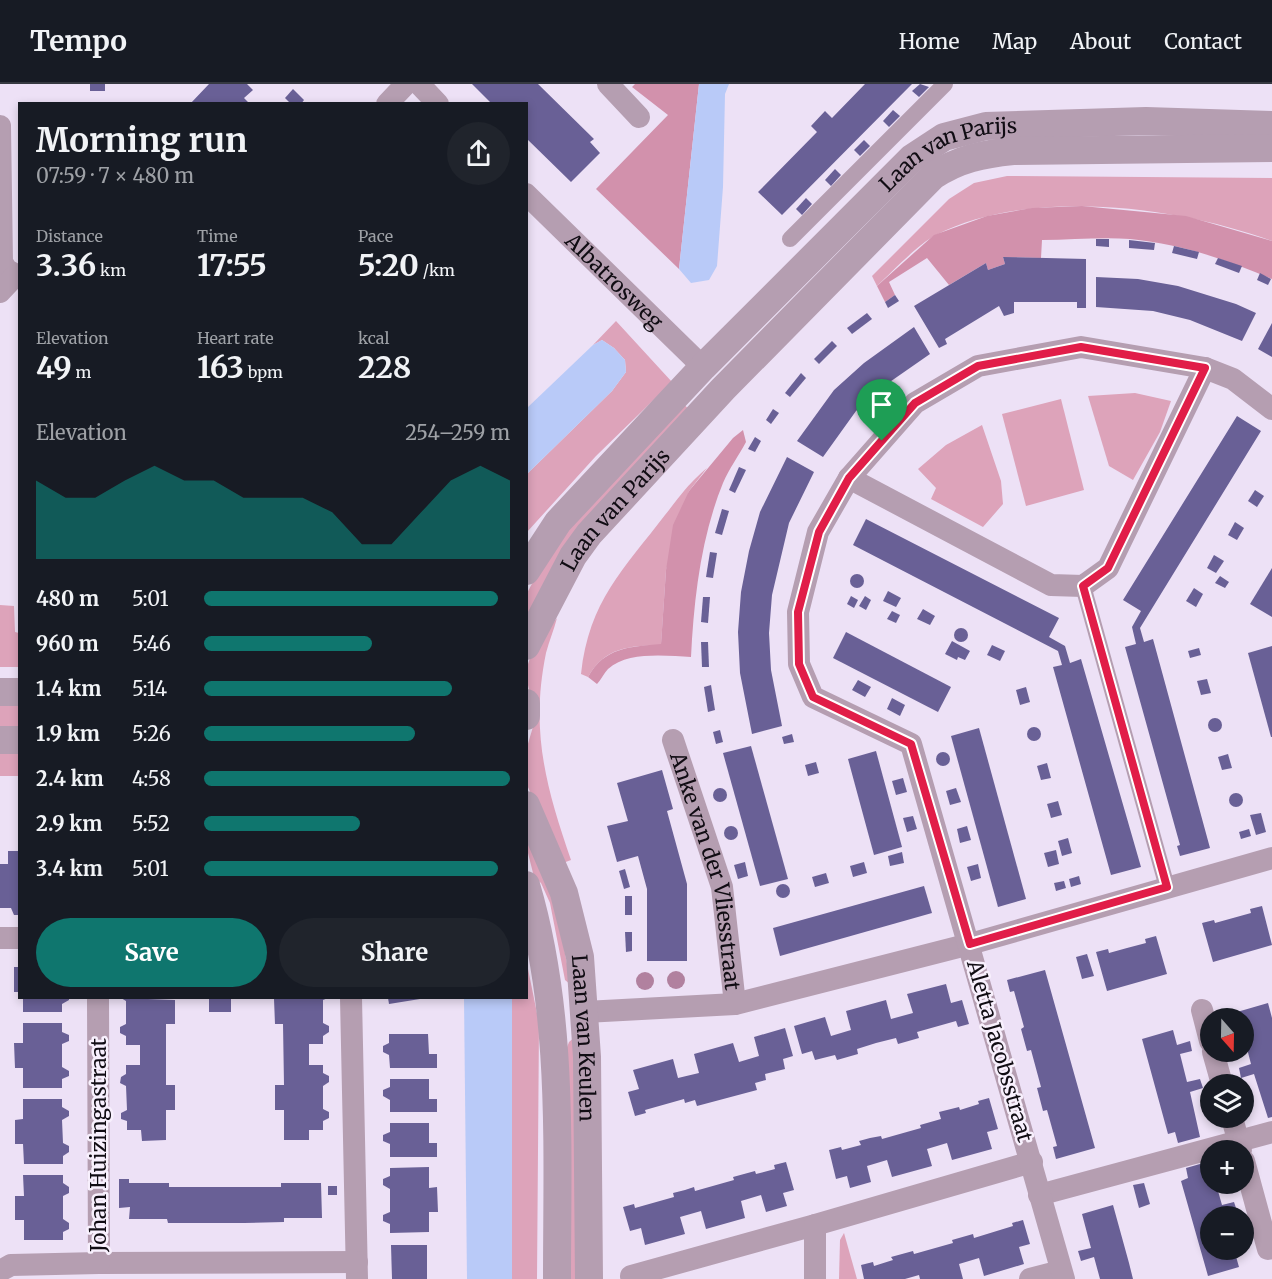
<!DOCTYPE html>
<meta charset="utf-8">
<style>
body{margin:0;font-family:Merriweather,serif;background:#20242c;color:#f1f3f6;height:100vh;display:flex;flex-direction:column;font-size:22px;white-space:nowrap}
*{box-sizing:border-box;margin:0}
p{font-size:20px;color:#9ea1a6}
.icon{flex:none;width:33px;height:33px;fill:none;stroke:currentColor;stroke-width:2;stroke-linecap:round;stroke-linejoin:round}
.map{position:relative;flex:1;overflow:hidden}
.sheet{position:absolute;left:18px;top:18px;width:510px;height:897px;display:flex;flex-direction:column;background:#171b24;border-radius:0px;box-shadow:0 3px 9px #0003}
.sheet>*{flex:none}
.needle{width:39px;rotate:160deg}
.fabs{position:absolute;left:1200px;top:924px;display:grid;gap:12px}
.fabs a{display:grid;place-items:center;width:54px;height:54px;border-radius:50%;background:#171b24;box-shadow:0 3px 9px #0003;font-size:30px}
.pin{position:absolute;display:grid;place-items:center;width:51px;height:51px;color:#fff;margin:-62px -26px;border-radius:50% 50% 50% 0;rotate:-45deg;box-shadow:0 0 6px #0007}
.pin .icon{rotate:45deg}
.round{display:grid;place-items:center;flex:none;width:63px;height:63px;border-radius:32px;background:#20242c}
.overview{display:flex;align-items:center;justify-content:space-between;height:102px;padding:0 18px}
h1{font-size:33px;font-weight:700;line-height:45px}
.stats{display:grid;grid-template-columns:repeat(3,1fr);gap:9px;height:102px;padding:6px 18px}
.stats div{display:grid;align-content:center}
.stats b{font-size:30px;font-weight:700}
.stats small{font-size:16px;font-weight:400}
.stats p{font-size:16px}
.chart{height:168px;padding:12px 18px}
.chart p{display:flex;justify-content:space-between}
.chart svg{width:100%;height:108px;margin-top:6px;fill:#0f766e;opacity:.7}
.primary-button{display:flex;gap:12px;margin-top:auto;padding:12px 18px}
.primary-button a{flex:1;height:69px;border-radius:36px;background:#0f766e;color:#fff;font-size:24px;font-weight:700;line-height:69px;text-align:center}
.primary-button a+a{background:#20242c;color:#f1f3f6}
ul{padding:0 18px;list-style:none;font-size:20px}
li{display:grid;grid-template-columns:96px 72px 1fr;align-items:center;height:45px}
li i{height:15px;border-radius:8px;background:#0f766e}
header{display:flex;align-items:center;gap:36px;box-sizing:border-box;height:84px;padding:0 30px;background:#171b24;border-bottom:2px solid #363941}
header strong{font-size:28px}
nav{display:flex;gap:33px;margin-inline-start:auto;font-size:21px}
.map>svg:first-child{display:block}
.green{fill:#dda3ba}
.forest{fill:#d291ac}
.water{fill:#b9caf8}
.building{fill:#696096}
.lines{fill:none;stroke-linecap:round;stroke-linejoin:round}
.pedestrian{stroke:#b59eb1;stroke-width:16}
.minor{stroke:#b59eb1;stroke-width:22}
.tertiary{stroke:#b59eb1;stroke-width:28}
.tree{fill:#b1819f}
.route-casing{stroke:#fff;stroke-width:12}
.route{stroke:#e11d48;stroke-width:8}
.labels{text-anchor:middle;dominant-baseline:central;stroke-width:5;stroke-linejoin:round;paint-order:stroke}
.street-label{font-size:21px;fill:#100c13;stroke:#f8f0fd}
</style>
<header>
<strong>Tempo</strong>
<nav><a>Home</a><a>Map</a><a>About</a><a>Contact</a></nav>
</header>
<div class="map">
<svg width="1272" height="1195" viewBox="0 0 1272 1195">
<rect width="100%" height="100%" fill="#ede1f6"/>
<g class="green">
<path d="M1007 92 1272 94V157C1177 122 1029 103 936 151 917 161 893 187 877 202L872 192 949 115 974 99Z"/>
<polygon points="616,237 672,298 596,372 527,448 527,390 612,307 626,288 625,276 614,264 602,256 593,261"/>
<polygon points="1135,309 1171,317 1160,348 1133,396 1109,382 1088,312"/>
<polygon points="1061,315 1084,406 1026,422 1002,330"/>
<polygon points="681,317 692,329 527,544 527,509 564,440"/>
<polygon points="982,341 1001,397 1003,420 983,443 931,415 936,404 918,385 946,361"/>
<path d="M707 384 689 407 666 486 661 561C629 562 605 563 588 593L581 590C589 517 623 486 665 431 681 411 687 401 707 384Z"/>
<polygon points="0,521 14,522 15,548 19,549 19,583 0,583"/>
<path d="M557 534C554 546 549 557 546 569 530 647 546 703 571 776L563 779 527 701V663L535 636 528 601V580L533 565Z"/>
<rect x="0" y="620" width="19" height="22"/>
<rect x="0" y="670" width="19" height="22"/>
<polygon points="526,742 551,795 571,901 565,896 550,819 541,799 534,793 527,765"/>
<polygon points="527,880 539,939 537,1195 512,1195 512,914 526,914"/>
<polygon points="575,953 583,1195 565,1195 566,966 569,958"/>
<polygon points="844,1149 857,1195 839,1195 840,1156"/>
</g>
<g class="forest">
<polygon points="635,0 699,0 679,185 596,105 668,31 632,3"/>
<path d="M1082 122 1186 132 1272 157V195C1225 175 1181 160 1130 155 1101 153 1071 156 1042 156L1041 174 1003 173 1005 180 988 186 986 179 949 201 927 174 889 198 895 211 885 218 877 202 934 151 987 132 1032 124Z"/>
<path d="M743 346 746 358C739 371 729 385 723 399 701 453 694 514 691 573 667 572 628 567 608 585 604 589 601 596 597 600L588 593C605 563 629 563 661 560L666 486 673 441 689 407 733 354Z"/>
</g>
<g class="water">
<polygon points="699,0 729,0 725,10 723,103 717,182 709,196 691,199 679,185"/>
<polygon points="602,256 614,264 625,276 626,288 612,307 527,390 527,324 593,261"/>
<polygon points="464,914 512,914 512,1195 467,1195"/>
</g>
<g class="building">
<rect x="90" y="0" width="15" height="7"/>
<polygon points="209,0 247,0 253,6 244,14 250,20 190,20"/>
<polygon points="472,0 538,0 594,55 590,58 600,69 571,98 526,54 526,20 492,20"/>
<polygon points="865,0 912,0 782,131 758,108 817,48 811,42 825,27 832,34"/>
<polygon points="920,0 929,3 919,13 912,7"/>
<polygon points="293,5 304,16 301,20 291,20 285,14"/>
<polygon points="893,26 900,32 889,43 883,37"/>
<polygon points="864,56 870,62 860,72 854,66"/>
<polygon points="835,85 841,91 831,102 825,96"/>
<polygon points="806,114 812,120 802,131 796,125"/>
<polygon points="1096,155 1109,155 1109,163 1096,162"/>
<polygon points="1129,156 1155,159 1154,166 1129,164"/>
<polygon points="1174,162 1199,168 1197,175 1172,169"/>
<polygon points="1003,173 1086,175 1086,224 1077,224 1077,218 1014,218 1014,229 1004,232 999,222 945,255 947,260 939,264 914,222 986,179 988,186 1005,180"/>
<polygon points="1218,174 1242,182 1239,189 1215,180"/>
<polygon points="1260,189 1271,195 1268,201 1257,196"/>
<polygon points="1096,193 1138,195 1178,202 1236,220 1256,229 1242,257 1190,236 1153,227 1096,223"/>
<polygon points="895,211 899,217 888,224 885,218"/>
<polygon points="867,229 872,235 852,250 847,244"/>
<polygon points="1272,239 1272,273 1258,265"/>
<polygon points="914,243 930,270 884,302 856,327 823,373 797,357 834,306 864,279"/>
<polygon points="832,257 837,262 819,280 814,275"/>
<polygon points="801,289 806,294 790,313 785,309"/>
<polygon points="773,325 779,329 771,340 766,336"/>
<polygon points="1237,332 1261,347 1140,544 1144,558 1153,555 1210,764 1180,772 1177,762 1180,761 1125,563 1136,560 1132,543 1141,527 1123,516"/>
<polygon points="755,353 761,357 755,368 748,365"/>
<polygon points="787,373 814,388 789,439 772,511 769,549 771,586 782,642 752,650 740,589 738,548 741,508 749,467 760,428"/>
<polygon points="739,383 746,386 735,409 729,406"/>
<polygon points="1255,406 1264,412 1257,423 1248,417"/>
<polygon points="722,425 729,427 722,451 715,449"/>
<polygon points="866,435 1059,534 1049,553 1065,562 1070,579 1081,575 1141,783 1111,791 1053,583 1062,581 1058,567 853,461"/>
<polygon points="1235,438 1244,444 1237,456 1228,451"/>
<polygon points="710,468 717,469 713,494 706,493"/>
<polygon points="1214,471 1224,477 1216,489 1207,484"/>
<polygon points="1272,484 1272,533 1250,520"/>
<circle cx="857" cy="497" r="7"/>
<polygon points="1220,492 1229,498 1225,504 1215,499"/>
<polygon points="1194,504 1203,510 1196,523 1186,517"/>
<polygon points="888,507 901,514 896,523 883,517"/>
<polygon points="851,512 858,516 854,524 847,520"/>
<polygon points="865,512 871,516 866,526 859,522"/>
<polygon points="703,513 710,513 708,539 701,538"/>
<polygon points="923,525 935,532 930,541 917,535"/>
<polygon points="892,527 900,531 896,539 887,535"/>
<circle cx="961" cy="551" r="7"/>
<polygon points="846,548 951,603 938,628 833,574"/>
<polygon points="952,557 970,567 965,576 958,573 957,576 945,570"/>
<polygon points="701,558 708,558 709,583 702,583"/>
<polygon points="992,561 1005,567 1000,577 987,571"/>
<polygon points="1272,562 1272,653 1271,653 1248,569"/>
<polygon points="1199,564 1201,571 1190,574 1188,567"/>
<polygon points="1207,595 1211,609 1201,611 1197,597"/>
<polygon points="858,596 871,603 865,613 852,606"/>
<polygon points="711,601 715,626 708,628 704,603"/>
<polygon points="1026,603 1030,618 1020,621 1016,606"/>
<polygon points="892,614 905,621 900,632 887,625"/>
<circle cx="1215" cy="641" r="7"/>
<circle cx="1034" cy="650" r="7"/>
<polygon points="979,644 1026,815 998,823 951,652"/>
<polygon points="720,646 723,658 716,660 713,648"/>
<polygon points="792,650 794,658 784,660 782,653"/>
<polygon points="751,662 788,795 760,802 723,669"/>
<polygon points="876,667 902,763 874,771 848,675"/>
<circle cx="943" cy="675" r="7"/>
<polygon points="1228,670 1232,684 1222,686 1218,673"/>
<polygon points="816,678 819,689 808,692 805,681"/>
<polygon points="1047,679 1051,694 1041,696 1037,682"/>
<polygon points="662,686 673,725 667,727 687,800 687,877 647,877 647,805 638,772 617,778 607,742 628,737 617,699"/>
<polygon points="903,694 907,708 896,711 892,697"/>
<circle cx="720" cy="711" r="7"/>
<polygon points="956,704 961,718 950,721 946,707"/>
<circle cx="1236" cy="716" r="7"/>
<polygon points="1058,717 1062,731 1051,734 1047,720"/>
<polygon points="1261,729 1266,748 1256,751 1250,731"/>
<polygon points="913,732 917,745 907,748 903,734"/>
<circle cx="731" cy="749" r="7"/>
<polygon points="967,742 971,756 960,759 957,745"/>
<polygon points="1249,745 1251,752 1241,755 1239,748"/>
<polygon points="1068,754 1072,769 1062,772 1058,757"/>
<polygon points="1056,766 1059,780 1048,783 1044,769"/>
<polygon points="8,767 20,767 20,831 14,831 11,824 0,824 0,780 8,780"/>
<polygon points="902,768 904,779 890,782 888,772"/>
<polygon points="745,778 748,792 738,795 734,781"/>
<polygon points="864,778 867,789 853,793 850,782"/>
<polygon points="978,780 981,794 971,797 967,783"/>
<polygon points="625,785 630,803 624,805 619,787"/>
<polygon points="826,789 829,799 815,803 812,793"/>
<polygon points="1079,792 1081,800 1071,803 1069,795"/>
<polygon points="1064,797 1066,804 1056,807 1054,799"/>
<circle cx="783" cy="807" r="7"/>
<polygon points="924,802 932,829 780,872 773,844"/>
<rect x="625" y="812" width="7" height="19"/>
<polygon points="1262,822 1272,861 1213,878 1202,839 1214,836 1215,839 1251,829 1250,825"/>
<polygon points="625,848 632,848 632,867 626,868"/>
<polygon points="1156,852 1167,890 1107,907 1096,868 1108,865 1109,869 1127,864 1146,859 1145,855"/>
<polygon points="1087,870 1094,892 1082,895 1076,873"/>
<rect x="14" y="883" width="6" height="25"/>
<polygon points="1045,886 1095,1064 1056,1075 1053,1063 1057,1062 1047,1026 1043,1027 1037,1004 1041,1003 1031,966 1027,967 1021,945 1024,943 1014,907 1010,908 1007,896"/>
<polygon points="946,900 951,919 962,916 969,940 958,943 956,937 917,948 919,954 898,960 896,954 876,959 857,965 858,970 837,976 835,971 815,976 812,967 802,970 794,942 825,933 831,952 851,946 846,927 886,916 891,935 913,929 907,910"/>
<polygon points="23,914 69,914 69,916 62,920 62,928 23,928"/>
<polygon points="121,914 175,916 175,940 166,940 166,1001 175,1001 175,1026 166,1026 166,1056 142,1057 141,1046 127,1046 127,1037 121,1035 121,1029 127,1026 126,1002 120,999 121,993 126,990 126,981 140,981 140,961 126,961 126,952 120,949 120,943 126,940 126,917"/>
<rect x="209" y="914" width="22" height="14"/>
<polygon points="283,914 328,914 323,916 323,939 329,942 329,948 323,952 323,960 309,960 309,981 323,981 323,989 329,992 329,998 323,1002 323,1025 329,1028 329,1034 323,1037 323,1046 309,1046 309,1056 284,1056 284,1026 275,1026 275,1001 284,1001 283,940 275,940 274,915"/>
<polygon points="388,914 420,914 420,915 389,920"/>
<polygon points="1268,919 1272,934 1272,1033 1268,1034 1254,990 1241,994 1239,984 1251,980 1244,953 1244,934 1238,934 1237,928"/>
<polygon points="23,939 62,939 62,948 69,951 69,957 62,960 62,983 69,987 69,992 62,995 62,1004 23,1004 23,984 15,984 14,959 23,959"/>
<polygon points="785,944 793,972 783,975 785,985 765,990 766,996 755,999 757,1006 697,1022 695,1016 685,1019 684,1015 645,1026 646,1029 635,1032 628,1008 639,1005 633,986 673,975 678,994 699,989 694,970 733,959 739,978 759,972 754,953"/>
<polygon points="1173,946 1177,961 1190,957 1192,967 1180,970 1187,998 1200,995 1203,1004 1190,1008 1200,1053 1178,1059 1175,1048 1168,1050 1142,955"/>
<polygon points="389,950 428,950 429,970 437,970 437,984 390,984 389,971 383,968 383,962 389,959"/>
<polygon points="390,995 429,995 429,1015 437,1015 437,1028 390,1028 390,1016 383,1012 383,1006 390,1003"/>
<polygon points="989,1014 998,1045 987,1048 992,1065 952,1076 947,1059 927,1065 932,1082 892,1093 887,1076 867,1082 871,1098 850,1104 847,1092 836,1095 829,1066 841,1063 842,1066 861,1061 859,1057 870,1054 881,1052 882,1055 921,1044 920,1041 941,1035 939,1028 959,1023 960,1026 979,1020 978,1017"/>
<polygon points="23,1015 62,1015 62,1023 69,1027 69,1032 62,1036 63,1059 69,1062 69,1068 63,1072 63,1080 24,1080 23,1060 15,1060 15,1036 23,1035"/>
<polygon points="390,1039 429,1039 429,1059 437,1059 437,1073 390,1073 390,1060 383,1057 383,1051 390,1048"/>
<polygon points="786,1078 794,1106 783,1109 787,1122 766,1128 761,1111 741,1117 745,1134 706,1145 701,1127 680,1133 685,1150 645,1161 641,1144 630,1147 623,1123 634,1120 635,1124 674,1113 673,1109 685,1106 694,1103 695,1107 734,1096 733,1093 755,1087 756,1090 775,1085 774,1081"/>
<polygon points="1207,1078 1210,1100 1216,1100 1222,1121 1234,1118 1237,1127 1225,1132 1210,1132 1210,1166 1244,1166 1244,1153 1248,1165 1235,1169 1239,1183 1208,1192 1181,1097 1188,1094 1186,1084"/>
<polygon points="429,1083 429,1104 437,1103 438,1128 429,1128 429,1148 390,1149 390,1140 383,1137 383,1131 390,1128 390,1105 383,1101 383,1095 390,1092 390,1084"/>
<polygon points="23,1091 63,1091 63,1099 69,1103 69,1109 63,1112 63,1135 69,1139 69,1145 63,1148 63,1156 24,1156 24,1136 15,1136 15,1112 24,1112"/>
<polygon points="119,1095 129,1095 129,1099 169,1099 169,1103 281,1103 281,1099 321,1099 322,1134 284,1134 284,1138 244,1139 168,1139 167,1135 129,1135 130,1123 119,1124"/>
<polygon points="1144,1099 1150,1120 1139,1124 1133,1101"/>
<rect x="328" y="1102" width="9" height="9"/>
<polygon points="1113,1121 1129,1179 1133,1195 1100,1195 1094,1173 1081,1177 1078,1167 1091,1164 1082,1130"/>
<polygon points="1023,1136 1030,1160 1019,1163 1024,1180 984,1192 979,1174 959,1180 963,1195 920,1195 919,1191 905,1195 864,1195 861,1181 873,1178 874,1182 893,1176 891,1173 913,1167 914,1170 953,1159 952,1156 973,1150 974,1154 1013,1142 1012,1139"/>
<polygon points="391,1161 427,1161 427,1195 392,1195"/>
</g>
<g class="lines">
<g class="pedestrian">
<polyline points="790,155 945,0"/>
<polyline points="1083,502 1167,803"/>
</g>
<g class="minor">
<polyline points="419,0 438,20"/>
<polyline points="608,0 639,33"/>
<polyline points="387,20 406,0"/>
<polyline points="0,42 2,178 7,186 20,193"/>
<path id="s1" d="M526 110 703 283"/>
<polyline points="0,208 15,192"/>
<polyline points="849,394 1051,501 1083,502 1108,484 1205,284"/>
<path id="s2" d="M673 656 722 803 735 920"/>
<polyline points="0,854 20,854"/>
<polyline points="351,914 357,1195"/>
<polyline points="1202,926 1210,957"/>
<polyline points="585,928 735,920 970,860 1272,774"/>
<polyline points="1213,968 1222,1000"/>
<polyline points="1232,1034 1241,1066"/>
<polyline points="1244,1077 1268,1165"/>
<polyline points="1039,1111 1272,1048"/>
<polyline points="99,1179 357,1178"/>
<polyline points="0,1187 11,1181 99,1179 98,914"/>
<polyline points="631,1192 815,1141"/>
<polyline points="815,1195 815,1141 1032,1078"/>
<polyline points="1030,1195 1061,1187"/>
<polyline points="1064,1195 911,660 813,613 799,580 798,528 818,448 849,394 915,319 978,282 1081,263 1205,284 1233,295 1272,325"/>
</g>
<g class="tertiary">
<path id="s3" d="M526 487 558 438 703 283 912 74 944 53 986 42 1146 37 1272 41"/>
<path id="s4" d="M526 562 573 472 589 450 723 305 933 92C958 75 983 70 1013 67L1272 64"/>
<polyline points="0,608 20,608"/>
<polyline points="526,619 526,632"/>
<polyline points="0,656 20,656"/>
<path id="s5" d="M526 721 564 809 580 873 587 973 589 1195"/>
<path d="M526 801C564 929 557 1064 557 1195"/>
</g>
</g>
<g class="tree">
<circle cx="676" cy="896" r="9"/>
<circle cx="645" cy="897" r="9"/>
</g>
<g class="lines">
<g class="route-casing">
<polygon id="route" points="1081,263 1205,284 1108,484 1083,502 1167,803 970,860 911,660 813,613 799,580 798,528 819,448 849,394 915,319 978,282"/>
</g>
<use href="#route" class="route"/>
</g>
<g class="labels">
<g class="street-label">
<text stroke="none"><textPath href="#s3" startOffset="602">Laan van Parijs</textPath></text>
<text stroke="none"><textPath href="#s1" startOffset="124">Albatrosweg</textPath></text>
<text stroke="none"><textPath href="#s4" startOffset="164">Laan van Parijs</textPath></text>
<text stroke="none"><textPath href="#s2" startOffset="136">Anke van der Vliesstraat</textPath></text>
<text stroke="none"><textPath href="#s5" startOffset="243">Laan van Keulen</textPath></text>
<text transform="translate(1000 967) rotate(74)">Aletta Jacobsstraat</text>
<text transform="translate(98 1061) rotate(-90)">Johan Huizingastraat</text>
</g>
</g>
</svg>
<div class="fabs">
<a><svg class="needle" viewBox="-14 -14 28 28"><path d="M0-13l5 13h-10z" fill="#e53935"/><path d="M0 13l5-13h-10z" fill="#9ea1a6"/></svg></a>
<a><svg class="icon" aria-label="layers" viewBox="0 0 24 24"><path d="M12 4l9 5-9 5-9-5zM3 14l9 5 9-5"/></svg></a>
<a>+</a>
<a>−</a>
</div>
<div class="pin" style="left:882px;top:357px;background:#1e9e55"><svg class="icon" aria-label="arrive" viewBox="0 0 24 24"><path d="M6 21V4h12l-3 4 3 4H6"/></svg></div>
<section class="sheet">
<div class="overview"><div><h1>Morning run</h1><p>07:59 · 7 × 480 m</p></div><a class="round"><svg class="icon" aria-label="share" viewBox="0 0 24 24"><path d="M12 15V3M7 8l5-5 5 5M5 13v7h14v-7"/></svg></a></div>
<div class="stats">
<div><p>Distance</p><b>3.36<small> km</small></b></div>
<div><p>Time</p><b>17:55</b></div>
<div><p>Pace</p><b>5:20<small> /km</small></b></div>
</div>
<div class="stats">
<div><p>Elevation</p><b>49<small> m</small></b></div>
<div><p>Heart rate</p><b>163<small> bpm</small></b></div>
<div><p>kcal</p><b>228</b></div>
</div>
<div class="chart"><p><span>Elevation</span>254–259 m</p>
<svg viewBox="0 0 160 44" preserveAspectRatio="none"><path d="M0 44V12L10 19L20 19L30 12L40 6L50 12L60 12L70 19L80 19L90 19L100 25L110 38L120 38L130 25L140 12L150 6L160 12V44z"/></svg>
</div>
<ul>
<li><b>480 m</b>5:01<i style="width:96%"></i></li>
<li><b>960 m</b>5:46<i style="width:55%"></i></li>
<li><b>1.4 km</b>5:14<i style="width:81%"></i></li>
<li><b>1.9 km</b>5:26<i style="width:69%"></i></li>
<li><b>2.4 km</b>4:58<i style="width:100%"></i></li>
<li><b>2.9 km</b>5:52<i style="width:51%"></i></li>
<li><b>3.4 km</b>5:01<i style="width:96%"></i></li>
</ul>
<div class="primary-button"><a>Save</a><a>Share</a></div>
</section>
</div>
